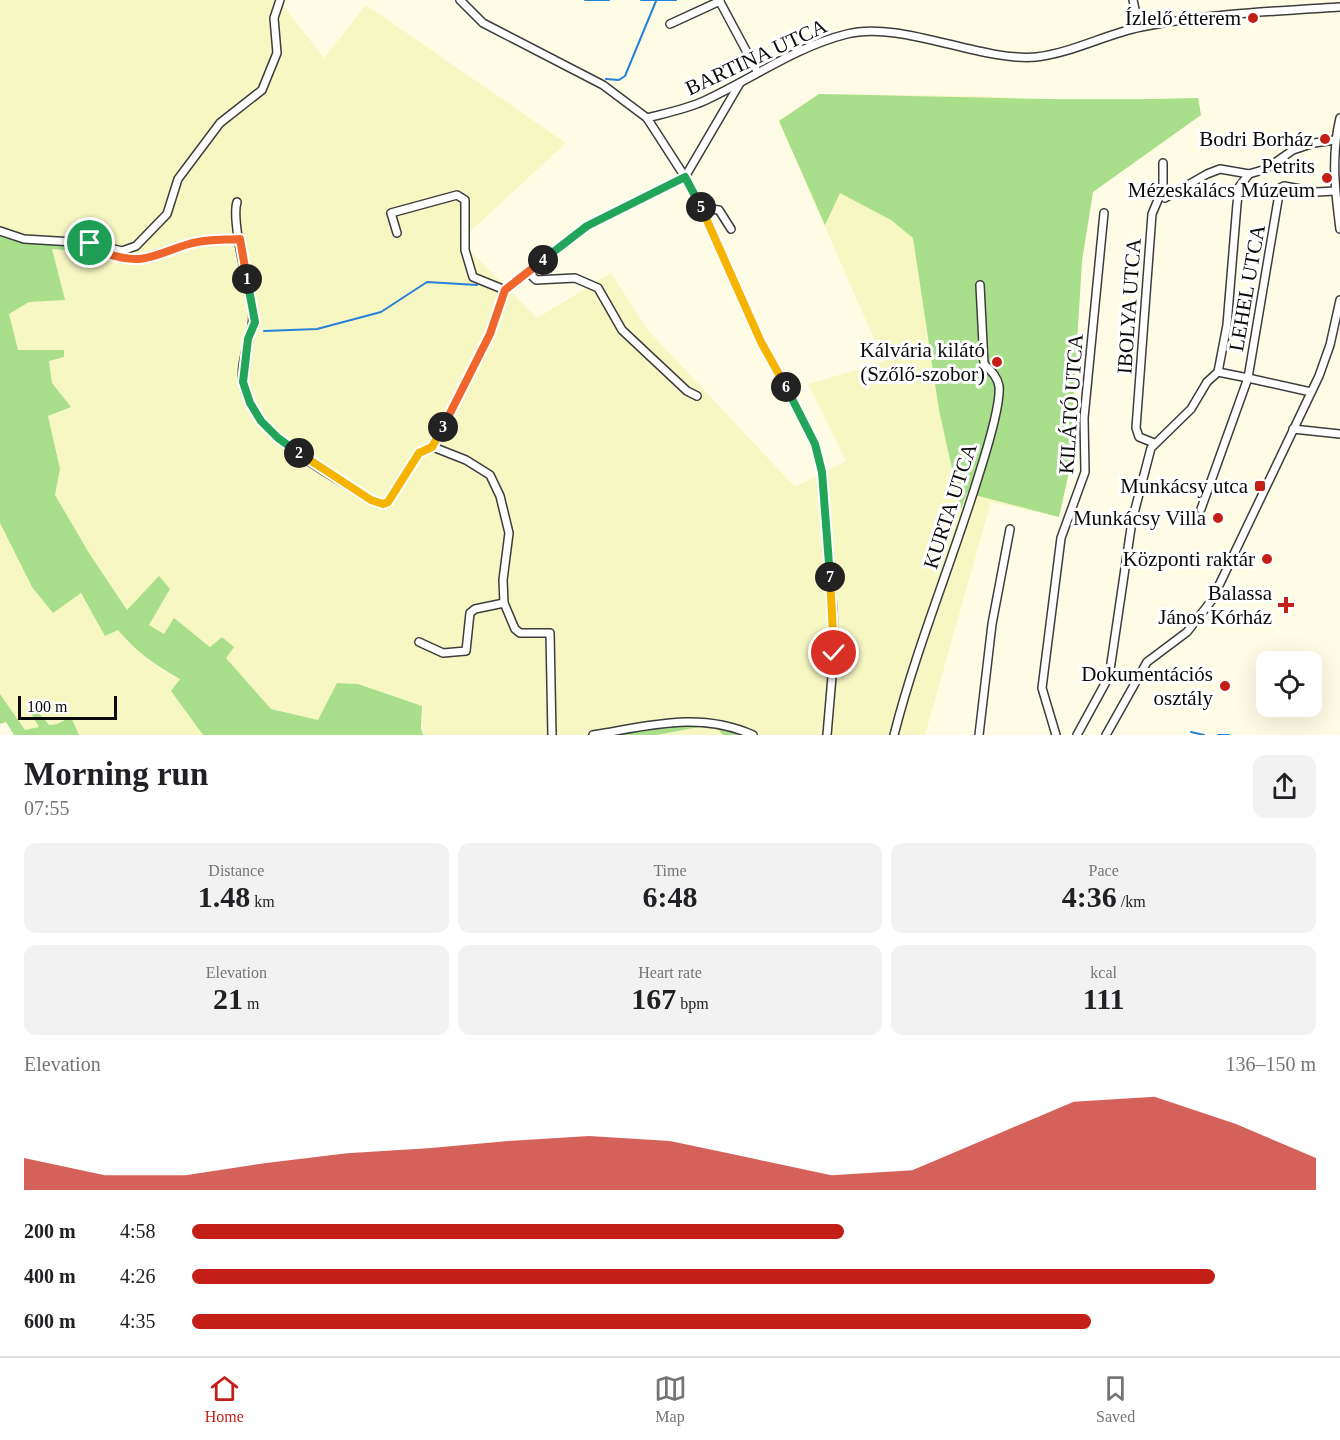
<!DOCTYPE html>
<meta charset="utf-8">
<style>
body{margin:0;font-family:Georgia,serif;background:#f2f2f2;color:#202124;height:100vh;display:flex;flex-direction:column;font-size:22px;white-space:nowrap}
*{box-sizing:border-box;margin:0}
p{font-size:20px;color:#757577}
.icon{flex:none;width:33px;height:33px;fill:none;stroke:currentColor;stroke-width:2;stroke-linecap:round;stroke-linejoin:round}
.map{position:relative;height:735px;overflow:hidden}
.drawer{display:flex;flex-direction:column;background:#fff;flex:1}
.drawer>*{flex:none}
.fabs{position:absolute;left:1256px;top:651px;display:grid;gap:12px}
.fabs a{display:grid;place-items:center;width:66px;height:66px;border-radius:12px;background:#fff;box-shadow:0 6px 24px #0002;font-size:30px}
.scale{position:absolute;left:18px;bottom:15px;width:99px;box-sizing:border-box;padding-left:6px;border:3px solid #0a0a0a;border-top:0;font-size:16px;line-height:21px;white-space:nowrap;color:#0a0a0a;-webkit-text-stroke:4px #fff;paint-order:stroke}
.pin{position:absolute;display:grid;place-items:center;width:51px;height:51px;color:#fff;margin:-26px;border:3px solid #fff;border-radius:50%;box-shadow:0 2px 6px #0007}
.km{position:absolute;width:30px;height:30px;margin:-15px;border-radius:50%;background:#222;color:#fff;font-size:16px;line-height:30px;text-align:center}
.round{display:grid;place-items:center;flex:none;width:63px;height:63px;border-radius:12px;background:#f2f2f2}
.overview{display:flex;align-items:center;justify-content:space-between;height:102px;padding:0 24px}
h1{font-size:33px;font-weight:700;line-height:45px}
.figures{display:grid;grid-template-columns:repeat(3,1fr);gap:9px;height:102px;padding:6px 24px}
.figures div{display:grid;align-content:center;border-radius:12px;background:#f2f2f2;text-align:center}
.figures b{font-size:30px;font-weight:700}
.figures small{font-size:16px;font-weight:400}
.figures p{font-size:16px}
.chart{height:168px;padding:12px 24px}
.chart p{display:flex;justify-content:space-between}
.chart svg{width:100%;height:108px;margin-top:6px;fill:#c41f17;opacity:.7}
ul{padding:0 24px;list-style:none;font-size:20px}
li{display:grid;grid-template-columns:96px 72px 1fr;align-items:center;height:45px}
li i{height:15px;border-radius:8px;background:#c41f17}
.menu{display:flex;justify-content:space-around;align-items:center;height:84px;border-top:2px solid #e0e0e0;background:#fff;font-size:16px;color:#757577}
.menu a{display:grid;justify-items:center;gap:3px}
.menu .active{color:#c41f17}
.map>svg:first-child{display:block}
.farmland{fill:#f7f7c4}
.forest{fill:#a9de8b}
.lines{fill:none;stroke-linecap:round;stroke-linejoin:round}
.stream{stroke:#2681d9;stroke-width:2}
.minor-casing{stroke:#3d3d3d;stroke-width:10}
.minor{stroke:#fff;stroke-width:7}
.split-1-casing{stroke:#fff;stroke-width:12}
.split-2-casing{stroke:#fff;stroke-width:12}
.split-3-casing{stroke:#fff;stroke-width:12}
.split-4-casing{stroke:#fff;stroke-width:12}
.split-5-casing{stroke:#fff;stroke-width:12}
.split-6-casing{stroke:#fff;stroke-width:12}
.split-7-casing{stroke:#fff;stroke-width:12}
.split-8-casing{stroke:#fff;stroke-width:12}
.split-1{stroke:#f0652b;stroke-width:8}
.split-2{stroke:#22a559;stroke-width:8}
.split-3{stroke:#f5b400;stroke-width:8}
.split-4{stroke:#f0652b;stroke-width:8}
.split-5{stroke:#22a559;stroke-width:8}
.split-6{stroke:#f5b400;stroke-width:8}
.split-7{stroke:#22a559;stroke-width:8}
.split-8{stroke:#f5b400;stroke-width:8}
.poi-dot{fill:#c41f17;stroke:#fff;stroke-width:2}
.labels{text-anchor:middle;dominant-baseline:central;stroke-width:6;stroke-linejoin:round;paint-order:stroke}
.poi-label{font-size:21px;fill:#0a0a0a;stroke:#fff;text-anchor:end}
.street-label{font-size:21px;fill:#0a0a0a;stroke:#fff}
</style>
<div class="map">
<svg width="1340" height="735" viewBox="0 0 1340 735">
<rect width="100%" height="100%" fill="#fffce6"/>
<g class="farmland">
<polygon points="0,0 279,0 324,58 366,5 566,143 460,241 537,318 611,273 647,329 795,487 846,461 808,384 884,362 779,121 819,94 977,96 1095,102 1198,98 1201,115 1093,192 1082,261 1069,472 1059,517 991,502 925,735 423,735 422,706 358,684 337,683 319,720 271,709 226,658 174,619 164,634 149,625 170,589 159,577 127,611 88,553 55,495 60,469 48,416 70,407 52,383 49,361 64,350 17,350 9,313 29,302 51,249 102,253 99,248 30,243 0,226"/>
<polygon points="0,523 32,587 53,613 81,593 105,636 118,630 128,643 160,669 180,679 171,691 203,735 79,735 73,724 25,730 0,694"/>
</g>
<g class="forest">
<path d="M819 94C946 96 1072 102 1198 98L1201 115 1093 192 1082 261 1069 472 1059 517 967 493 961 509 939 410 913 238 891 220 840 193 825 225 779 121Z"/>
<path d="M0 226 30 243 100 248 102 254 52 249 65 300 29 302 9 314 18 350H64V357L49 361 52 383 71 407 48 416 60 469 55 495 89 553 127 610 159 576 170 589 149 625 164 634 174 618 210 647 222 637 234 647 226 658 271 709 318 720 337 683 358 684 422 706 421 728 423 735H203L171 691 180 679C156 666 135 651 118 630L105 636 81 593 53 613 32 587 0 523Z"/>
<polygon points="0,694 25,730 39,727 32,715 37,711 49,725 57,724 71,717 79,735 14,735 6,722 0,724"/>
<polygon points="696,720 753,735 723,735 717,728 704,726 657,735 593,735"/>
</g>
<g class="lines">
<g class="stream">
<polyline points="585,0 609,0"/>
<polyline points="641,0 676,0"/>
<polyline points="606,79 619,80 625,76 656,1"/>
<polyline points="264,331 317,329 381,312 427,282 477,285"/>
<polyline points="1191,732 1204,735"/>
<polyline points="1218,735 1229,735"/>
</g>
<g class="minor-casing">
<g id="minor">
<polyline points="460,0 483,23 603,85 647,118 685,177 702,208 761,342 815,444 822,472 833,612 834,653 827,735"/>
<polyline points="719,0 757,71"/>
<polyline points="1133,0 1139,27"/>
<polyline points="670,24 720,1"/>
<path d="M647 118C666 113 686 109 704 101 752 79 795 47 847 34 900 20 981 62 1036 57 1072 53 1106 34 1141 27 1206 14 1274 11 1340 7"/>
<path d="M1340 118C1331 156 1335 190 1340 229"/>
<polyline points="1165,198 1207,174 1220,169 1249,174 1266,169 1293,150 1314,143 1335,140"/>
<path d="M237 202C231 221 248 283 252 306 257 332 239 356 243 382 252 437 328 472 371 500L383 504 388 502 419 453 433 447 437 440 490 334 505 290 587 226 685 177 740 83"/>
<polyline points="702,208 719,210 731,229"/>
<polyline points="0,231 24,239 90,243 122,251 136,246 167,214 178,179 220,123 262,90 277,53 274,18 280,0"/>
<polyline points="397,233 391,213 457,195 465,200 465,250 473,277 505,290"/>
<path d="M104 247 108 254C145 266 155 253 189 244 204 239 223 240 240 239"/>
<polyline points="528,272 536,280 575,278 598,288 622,330 687,391 697,396"/>
<polyline points="1218,372 1248,378 1280,188 1284,186 1317,192 1335,191"/>
<polyline points="1293,429 1340,434"/>
<polyline points="1154,443 1139,437 1136,428 1152,214 1163,188 1163,163"/>
<polyline points="433,447 466,460 490,475 500,496 509,533 503,580 504,603 515,629 520,633 550,633 552,735"/>
<polyline points="1201,509 1248,378 1311,392"/>
<polyline points="419,642 443,653 466,651 470,613 475,609 504,603"/>
<path d="M593 735C649 726 699 711 753 735"/>
<path d="M894 735C917 645 953 560 980 471 986 452 1001 405 999 386 997 376 991 371 984 364L980 285"/>
<polyline points="979,735 992,624 1010,529"/>
<polyline points="1056,735 1042,688 1061,538 1085,472 1084,418 1104,213"/>
<polyline points="1077,735 1107,680 1110,670 1132,521 1151,448 1191,409 1207,382 1218,372 1227,325 1237,204 1239,187 1249,174"/>
<polyline points="1106,735 1147,662 1187,632 1212,600 1319,376 1330,345 1340,300"/>
</g>
</g>
<use href="#minor" class="minor"/>
</g>
<g class="lines">
<g class="split-1-casing">
<path id="split-1" d="M90 243 104 247 108 254C145 266 155 254 189 244 204 239 223 240 240 239L247 279"/>
</g>
<g class="split-2-casing">
<polyline id="split-2" points="247,279 255,322 248,339 243,382 250,403 261,421 278,438 299,453"/>
</g>
<g class="split-3-casing">
<polyline id="split-3" points="299,453 371,500 383,504 388,502 419,453 432,447 443,427"/>
</g>
<g class="split-4-casing">
<polyline id="split-4" points="443,427 490,334 505,290 543,260"/>
</g>
<g class="split-5-casing">
<polyline id="split-5" points="543,260 587,226 685,177 701,207"/>
</g>
<g class="split-6-casing">
<polyline id="split-6" points="701,207 761,342 786,387"/>
</g>
<g class="split-7-casing">
<polyline id="split-7" points="786,387 815,444 822,472 830,577"/>
</g>
<g class="split-8-casing">
<polyline id="split-8" points="830,577 834,653"/>
</g>
<use href="#split-1" class="split-1"/>
<use href="#split-2" class="split-2"/>
<use href="#split-3" class="split-3"/>
<use href="#split-4" class="split-4"/>
<use href="#split-5" class="split-5"/>
<use href="#split-6" class="split-6"/>
<use href="#split-7" class="split-7"/>
<use href="#split-8" class="split-8"/>
</g>
<g class="poi-dot">
<circle cx="1253" cy="18" r="6"/>
<circle cx="1325" cy="139" r="6"/>
<circle cx="1327" cy="178" r="6"/>
<circle cx="997" cy="362" r="6"/>
<rect x="1254" y="480" width="12" height="12" rx="3"/>
<circle cx="1218" cy="518" r="6"/>
<circle cx="1267" cy="559" r="6"/>
<path d="M1283 596h6v6h6v6h-6v6h-6v-6h-6v-6h6z"/>
<circle cx="1225" cy="686" r="6"/>
</g>
<g class="labels">
<g class="poi-label">
<text x="1241" y="18">Ízlelő étterem</text>
<text x="1313" y="139">Bodri Borház</text>
<text x="1315" y="166">Petrits<tspan x="1315" dy="24">Mézeskalács Múzeum</tspan></text>
<text x="985" y="350">Kálvária kilátó<tspan x="985" dy="24">(Szőlő-szobor)</tspan></text>
<text x="1248" y="486">Munkácsy utca</text>
<text x="1206" y="518">Munkácsy Villa</text>
<text x="1255" y="559">Központi raktár</text>
<text x="1272" y="593">Balassa<tspan x="1272" dy="24">János Kórház</tspan></text>
<text x="1213" y="674">Dokumentációs<tspan x="1213" dy="24">osztály</tspan></text>
</g>
<g class="street-label">
<text transform="translate(756 57) rotate(-25)">BARTINA UTCA</text>
<text transform="translate(1247 288) rotate(-80)">LEHEL UTCA</text>
<text transform="translate(1129 306) rotate(-86)">IBOLYA UTCA</text>
<text transform="translate(1071 404) rotate(-86)">KILÁTÓ UTCA</text>
<text transform="translate(950 506) rotate(-72)">KURTA UTCA</text>
</g>
</g>
</svg>
<div class="fabs">
<a><svg class="icon" aria-label="locate" viewBox="0 0 24 24"><circle cx="12" cy="12" r="6"/><path d="M12 2v4M12 18v4M2 12h4M18 12h4"/></svg></a>
</div>
<div class="scale">100 m</div>
<div class="pin" style="left:90px;top:243px;background:#1e9e55"><svg class="icon" aria-label="arrive" viewBox="0 0 24 24"><path d="M6 21V4h12l-3 4 3 4H6"/></svg></div>
<div class="pin" style="left:834px;top:653px;background:#d93025"><svg class="icon" aria-label="check" viewBox="0 0 24 24"><path d="M5 12l5 5 9-10"/></svg></div>
<b class="km" style="left:247px;top:279px">1</b>
<b class="km" style="left:299px;top:453px">2</b>
<b class="km" style="left:443px;top:427px">3</b>
<b class="km" style="left:543px;top:260px">4</b>
<b class="km" style="left:701px;top:207px">5</b>
<b class="km" style="left:786px;top:387px">6</b>
<b class="km" style="left:830px;top:577px">7</b>
</div>
<section class="drawer">
<div class="overview"><div><h1>Morning run</h1><p>07:55</p></div><a class="round"><svg class="icon" aria-label="share" viewBox="0 0 24 24"><path d="M12 15V3M7 8l5-5 5 5M5 13v7h14v-7"/></svg></a></div>
<div class="figures">
<div><p>Distance</p><b>1.48<small> km</small></b></div>
<div><p>Time</p><b>6:48</b></div>
<div><p>Pace</p><b>4:36<small> /km</small></b></div>
</div>
<div class="figures">
<div><p>Elevation</p><b>21<small> m</small></b></div>
<div><p>Heart rate</p><b>167<small> bpm</small></b></div>
<div><p>kcal</p><b>111</b></div>
</div>
<div class="chart"><p><span>Elevation</span>136–150 m</p>
<svg viewBox="0 0 160 44" preserveAspectRatio="none"><path d="M0 44V31L10 38L20 38L30 33L40 29L50 27L60 24L70 22L80 24L90 31L100 38L110 36L120 22L130 8L140 6L150 17L160 31V44z"/></svg>
</div>
<ul>
<li><b>200 m</b>4:58<i style="width:58%"></i></li>
<li><b>400 m</b>4:26<i style="width:91%"></i></li>
<li><b>600 m</b>4:35<i style="width:80%"></i></li>
</ul>
</section>
<nav class="menu">
<a class="active"><svg class="icon" aria-label="home" viewBox="0 0 24 24"><path d="M3 11l9-7 9 7M6 9v11h12V9"/></svg>Home</a>
<a><svg class="icon" aria-label="map" viewBox="0 0 24 24"><path d="M3 6l6-2 6 2 6-2v14l-6 2-6-2-6 2zM9 4v14M15 6v14"/></svg>Map</a>
<a><svg class="icon" aria-label="saved" viewBox="0 0 24 24"><path d="M7 4h10v16l-5-4-5 4z"/></svg>Saved</a>
</nav>
